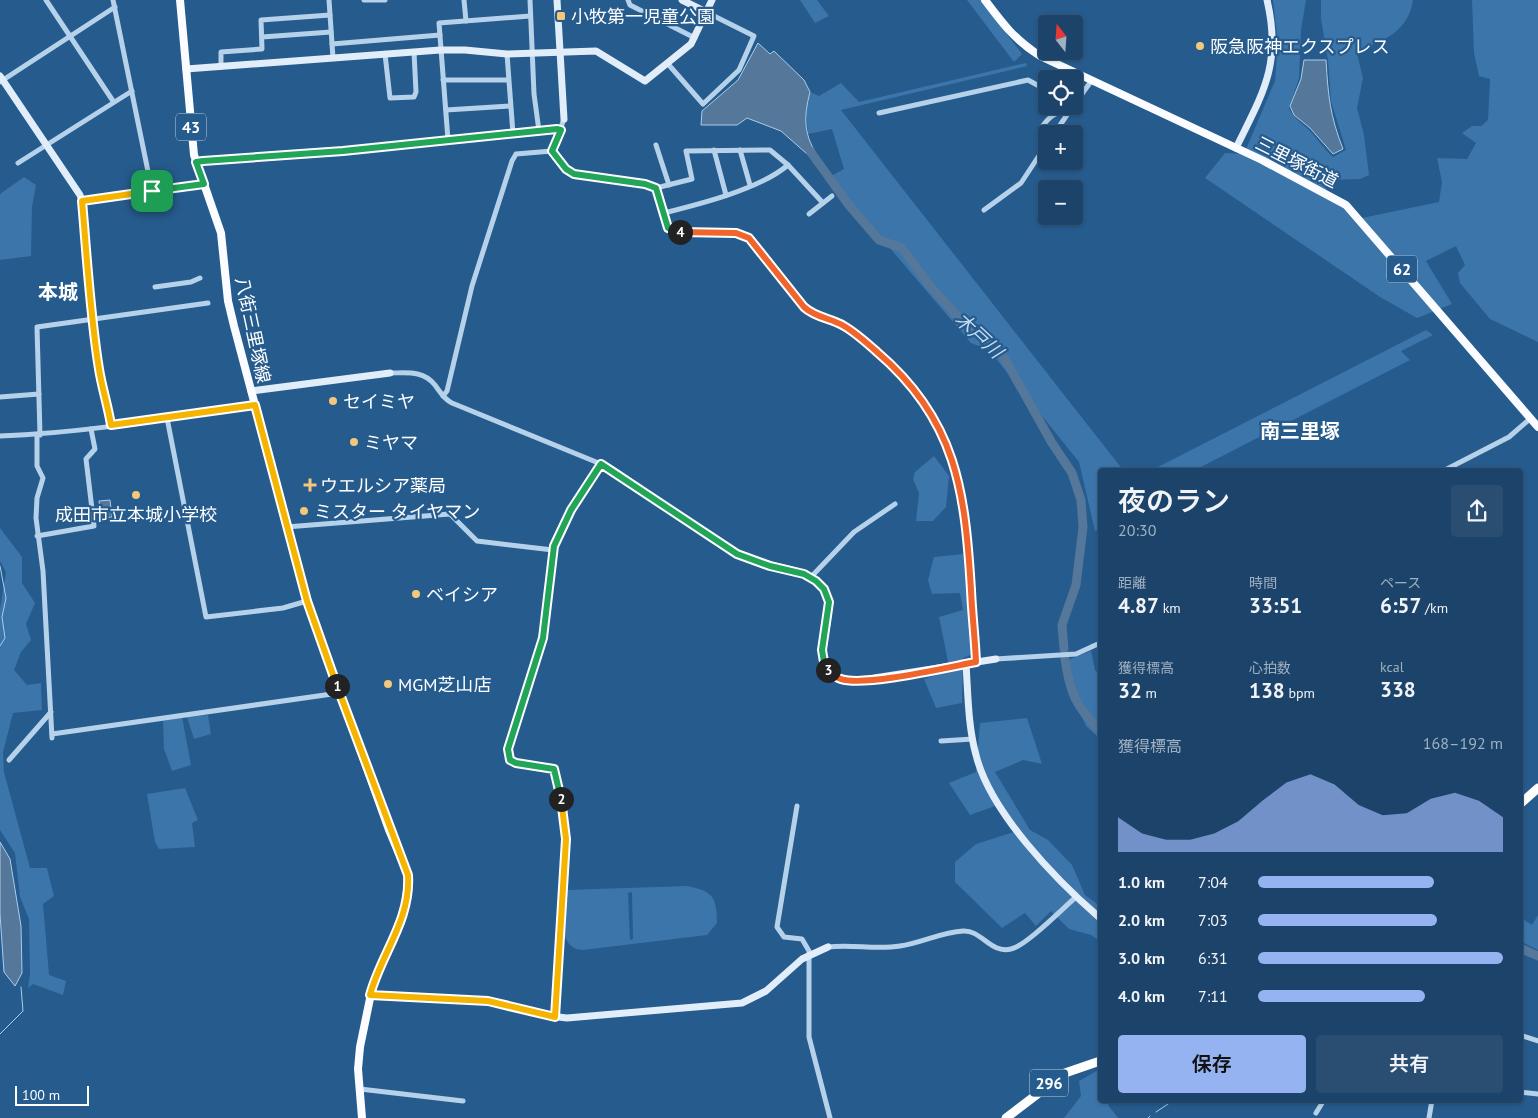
<!DOCTYPE html>
<html lang="ja">
<meta charset="utf-8">
<style>
body{margin:0;font-family:"PT Sans","Noto Sans JP",sans-serif;background:#294e72;color:#f1f3f6;height:100vh;display:flex;flex-direction:column;font-size:19px;white-space:nowrap}
*{box-sizing:border-box;margin:0}
p{font-size:16px;color:#a0b0c1}
.icon{flex:none;width:28px;height:28px;fill:none;stroke:currentColor;stroke-width:2;stroke-linecap:round;stroke-linejoin:round}
.map{position:relative;flex:1;overflow:hidden}
.details{position:absolute;left:1098px;top:468px;width:425px;height:635px;display:flex;flex-direction:column;background:#1c446a;border-radius:5px;box-shadow:0 1px 4px #0004,0 0 0 1px #3a5c7e}
.details>*{flex:none}
.needle{width:32px;rotate:343deg}
.controls{position:absolute;left:1038px;top:15px;display:grid;gap:10px}
.controls a{display:grid;place-items:center;width:45px;height:45px;border-radius:5px;background:#1c446a;box-shadow:0 1px 4px #0004,0 0 0 1px #3a5c7e;font-size:25px}
.scale{position:absolute;left:15px;bottom:12px;width:74px;box-sizing:border-box;padding-left:5px;border:2px solid #fff;border-top:0;font-size:14px;line-height:18px;white-space:nowrap;color:#fff;-webkit-text-stroke:4px #265b8d;paint-order:stroke}
.pin{position:absolute;display:grid;place-items:center;width:42px;height:42px;color:#fff;margin:-21px;border-radius:10px;box-shadow:0 2px 8px #0006}
.km{position:absolute;width:25px;height:25px;margin:-12px;border-radius:50%;background:#222;color:#fff;font-size:14px;line-height:25px;text-align:center}
.round{display:grid;place-items:center;flex:none;width:52px;height:52px;border-radius:5px;background:#294e72}
.headline{display:flex;align-items:center;justify-content:space-between;height:85px;padding:0 20px}
h1{font-size:28px;font-weight:600;line-height:38px}
.figures{display:grid;grid-template-columns:repeat(3,1fr);gap:8px;height:85px;padding:5px 20px}
.figures div{display:grid;align-content:center}
.figures b{font-size:21px;font-weight:600}
.figures small{font-size:14px;font-weight:400}
.figures p{font-size:14px}
.chart{height:140px;padding:10px 20px}
.chart p{display:flex;justify-content:space-between}
.chart svg{width:100%;height:90px;margin-top:5px;fill:#95b2f1;opacity:.7}
.action{display:flex;gap:10px;margin-top:auto;padding:10px 20px}
.action a{flex:1;height:58px;border-radius:5px;background:#95b2f1;color:#111;font-size:20px;font-weight:600;line-height:58px;text-align:center}
.action a+a{background:#294e72;color:#f1f3f6}
ul{padding:0 20px;list-style:none;font-size:16px}
li{display:grid;grid-template-columns:80px 60px 1fr;align-items:center;height:38px}
li i{height:12px;border-radius:6px;background:#95b2f1}
.map>svg:first-child{display:block}
.green{fill:#3b75aa;fill-rule:evenodd}
.water{fill:#54779a;stroke:#abcdeb}
.lines{fill:none;stroke-linecap:round;stroke-linejoin:round}
.stream{stroke:#abcdeb;stroke-width:1}
.river{stroke:#54779a;stroke-width:9}
.street{stroke:#b6d2ea;stroke-width:5}
.secondary{stroke:#e1edf9;stroke-width:7}
.primary{stroke:#fafcff;stroke-width:8}
.highway{stroke:#fff;stroke-width:9}
.split-1-casing{stroke:#fff;stroke-width:10}
.split-2-casing{stroke:#fff;stroke-width:10}
.split-3-casing{stroke:#fff;stroke-width:10}
.split-4-casing{stroke:#fff;stroke-width:10}
.split-5-casing{stroke:#fff;stroke-width:10}
.split-1{stroke:#f5b400;stroke-width:6}
.split-2{stroke:#f5b400;stroke-width:6}
.split-3{stroke:#22a559;stroke-width:6}
.split-4{stroke:#f0652b;stroke-width:6}
.split-5{stroke:#22a559;stroke-width:6}
.poi-dot{fill:#f3c87b;stroke:#265b8d;stroke-width:2}
.labels{text-anchor:middle;dominant-baseline:central;stroke-width:4.5;stroke-linejoin:round;paint-order:stroke}
.shield{fill:#265b8d;stroke:#becedd;stroke-width:1}
.shield-label{font-size:16px;font-weight:bold;fill:#fff}
.poi-label{font-size:18px;fill:#fff;stroke:#265b8d;text-anchor:start}
.street-label{font-size:18px;fill:#fff;stroke:#265b8d}
.water-label{font-size:19px;font-style:italic;fill:#c2dbf2;stroke:#265b8d}
.quarter-label{font-size:20px;font-weight:bold;fill:#fff;stroke:#265b8d}
</style>
<div class="map">
<svg width="1538" height="1118" viewBox="0 0 1538 1118">
<rect width="100%" height="100%" fill="#265b8d"/>
<g class="green">
<polygon points="800,0 817,0 829,16 815,23"/>
<polygon points="967,0 981,0 1022,54 1014,62"/>
<path d="M1273 0H1306L1301 30 1299 78 1289 108C1293 117 1300 122 1308 129 1317 138 1323 148 1333 157L1346 150 1331 101 1328 60 1321 19V0H1413C1409 31 1382 43 1356 50L1363 78 1357 108 1364 135 1369 175 1360 179 1328 180 1326 190 1357 219 1439 202 1442 182 1437 158 1467 159 1476 143 1462 133 1472 126H1481L1488 120 1490 79 1479 76 1474 53 1472 0H1538V342L1490 319 1460 283 1458 273 1465 265 1456 246 1426 261 1452 304 1417 318 1380 297 1205 178 1225 153 1244 154 1275 81 1278 43Z"/>
<polygon points="1026,63 1027,66 841,110 1123,470 1100,470 1100,529 1095,531 1079,462 989,350 971,343 853,205 831,176 844,169 832,129 808,134 806,110 810,92 819,96 841,83 859,102"/>
<polygon points="24,177 36,185 32,207 31,256 0,260 0,194"/>
<polygon points="1426,330 1433,335 1401,351 1410,360 1195,470 1152,470"/>
<polygon points="934,456 949,476 946,507 933,521 916,521 919,493 913,479 915,472"/>
<polygon points="0,528 22,557 22,583 35,603 26,624 31,640 21,652 14,670 27,685 41,683 42,710 13,713 3,752 4,772 30,868 47,868 54,896 43,904 49,975 66,981 63,995 33,984 28,988 30,974 29,919 20,897 15,853 0,830 0,609 6,572 0,561"/>
<polygon points="963,554 973,654 963,658 962,703 936,708 924,679 950,671 939,617 963,610 960,593 932,594 928,580 934,557"/>
<polygon points="1091,651 1095,670 1100,676 1100,739 1086,726 1070,691 1070,659"/>
<polygon points="208,715 211,734 194,739 187,717"/>
<polygon points="182,717 191,765 172,771 164,749 163,721"/>
<polygon points="1027,718 1042,764 1023,760 995,772 1030,830 1048,840 1072,865 1085,895 1100,906 1100,941 1091,935 1069,929 1051,911 1036,926 1025,913 1002,928 955,882 955,862 976,844 1017,831 995,806 970,815 949,783 976,772 980,723"/>
<polygon points="185,788 198,820 192,823 195,847 159,849 155,842 147,794"/>
<path d="M687 886C712 891 717 896 717 923L707 935 583 950C559 950 560 914 568 898L566 896V890ZM632 892 633 939 630 940 628 893Z"/>
<polygon points="1538,915 1538,950 1520,941 1520,917 1532,925"/>
<polygon points="1100,1069 1100,1100 1112,1100 1108,1105 1118,1118 1064,1118 1081,1096 1079,1081"/>
</g>
<g class="water">
<path d="M758 43 770 54 774 51 804 80 810 92C803 119 804 136 819 158L815 161 781 131 747 118 737 125H701L702 111 738 80Z"/>
<path d="M1304 60H1326C1328 95 1330 116 1343 149L1333 154 1310 128 1294 115 1290 106 1301 79Z"/>
<polygon points="110,500 112,517 101,519 99,501"/>
<polygon points="0,842 10,859 21,926 22,973 15,986 4,972 0,914"/>
</g>
<g class="lines">
<g class="stream">
<polyline points="0,566 6,598 2,617 5,638 0,646"/>
<polyline points="0,1034 23,1011 21,987"/>
<polyline points="1156,1112 1174,1100"/>
<polyline points="1148,1118 1150,1116"/>
</g>
<g class="river">
<polyline points="810,151 848,204 879,240 902,248 930,286 958,317 1002,354 1052,443 1072,473 1081,500 1083,527 1076,585 1062,625 1064,649"/>
<path d="M1065 659C1070 694 1076 706 1100 731"/>
<polyline points="1520,948 1538,956"/>
</g>
<g class="street">
<polyline points="46,0 113,101"/>
<polyline points="113,0 152,191"/>
<polyline points="329,0 333,58"/>
<polyline points="364,0 385,0"/>
<polyline points="464,0 466,21"/>
<polyline points="530,0 534,94 539,131"/>
<polyline points="628,0 630,5 695,38"/>
<polyline points="262,37 331,32"/>
<polyline points="332,44 440,35"/>
<polyline points="385,54 390,98 414,97 416,92 414,52"/>
<polyline points="507,54 513,134"/>
<polyline points="668,64 703,104 739,70 754,36 706,12"/>
<polyline points="221,67 221,52 262,49 261,20 330,15"/>
<polyline points="443,80 508,80"/>
<polyline points="0,82 115,7"/>
<polyline points="1074,105 1092,80"/>
<polyline points="446,110 510,106"/>
<polyline points="879,113 1028,80 1039,86 1044,110 1050,113 1055,113"/>
<polyline points="1054,134 1073,106"/>
<polyline points="448,140 439,23 530,16"/>
<path d="M1046 140 1042 127C1050 115 1057 112 1071 109"/>
<polyline points="656,145 669,185"/>
<polyline points="714,150 726,195"/>
<polyline points="740,150 750,185"/>
<polyline points="552,151 564,119"/>
<polyline points="196,162 343,151 561,130"/>
<polyline points="18,163 132,91"/>
<polyline points="656,188 668,228 674,231 745,236 804,307 815,315 844,326 877,352 897,370 916,394 939,428 950,452 964,501 976,662"/>
<polyline points="984,210 1021,183 1046,145"/>
<path d="M664 213C700 204 760 189 788 165"/>
<polyline points="809,214 832,196"/>
<polyline points="155,287 191,282 200,278"/>
<path d="M390 373C407 373 423 370 435 385 440 392 444 399 452 403L601 464 571 510 554 545 543 638 508 749 510 760 516 763 554 769C570 801 564 855 562 891 560 933 558 975 555 1017"/>
<polyline points="443,396 447,391 472,286 512,161 516,154 552,151 562,165 574,174 645,184 656,188 692,179 686,151 770,150 788,165 823,203"/>
<polyline points="0,397 39,394"/>
<polyline points="167,418 206,617 283,608 307,601"/>
<polyline points="111,425 106,392 100,372 92,320 82,201 204,183"/>
<polyline points="37,435 37,466 43,478 37,498 36,518 43,571 52,738"/>
<polyline points="40,435 37,327 208,303"/>
<path d="M0 436C85 433 170 418 255 405"/>
<polyline points="1445,470 1509,437 1531,418"/>
<polyline points="286,527 450,514 477,541 553,550"/>
<polyline points="37,536 94,526 86,459 95,449 91,429"/>
<polyline points="811,577 854,532 895,504"/>
<polyline points="996,659 1076,654 1100,643"/>
<polyline points="52,734 339,693"/>
<polyline points="941,741 973,739"/>
<polyline points="9,760 51,712"/>
<polyline points="797,806 777,927 784,937 802,939 809,951 809,1037 830,1118"/>
<path d="M828 947C852 944 876 950 900 946 921 943 942 932 963 931 982 930 990 954 1011 949 1026 946 1063 908 1076 897"/>
<polyline points="1520,1035 1538,1041"/>
<polyline points="360,1089 463,1101"/>
<polyline points="1520,1092 1538,1094"/>
<polyline points="1316,1113 1324,1100"/>
<polyline points="1429,1118 1432,1100"/>
</g>
<g class="secondary">
<polyline points="557,0 564,119"/>
<polyline points="682,0 706,12"/>
<polyline points="186,69 440,50 465,50 507,54 596,51 645,81 691,44 712,0"/>
<polyline points="0,76 80,195 82,201"/>
<path d="M1236 148C1263 93 1282 64 1267 0"/>
<polyline points="251,391 390,373"/>
<path d="M601 464C612 468 623 477 633 484 667 506 704 537 740 555 762 567 805 567 821 585 849 617 783 687 868 679L996 659"/>
<path d="M966 664C968 694 968 726 976 755 990 812 1056 880 1100 918"/>
<polyline points="370,995 488,1001 550,1016 567,1018 742,1003 766,991 802,959 828,947"/>
</g>
<g class="primary">
<polyline points="180,0 194,155 221,233 228,301 234,326 307,601 389,830 408,875 407,898 401,922 373,984 360,1047 358,1069 362,1118"/>
<path d="M985 0C1003 24 1014 39 1040 56L1262 160 1346 205 1538 427"/>
</g>
<g class="highway">
<polyline points="1520,804 1538,788"/>
<polyline points="1006,1118 1065,1073 1100,1061"/>
</g>
</g>
<g class="lines">
<g class="split-1-casing">
<path id="split-1" d="M152 191 82 201C87 257 90 314 99 369 102 388 108 406 111 425L255 405 307 601 337 686"/>
</g>
<g class="split-2-casing">
<path id="split-2" d="M337 686 408 875C411 920 381 954 370 995L488 1001 555 1017 566 839 561 799"/>
</g>
<g class="split-3-casing">
<polyline id="split-3" points="561,799 554,769 516,763 510,760 508,749 543,638 554,546 571,510 601,464 737,554 770,566 804,574 816,581 824,589 829,602 822,650 824,662 828,670"/>
</g>
<g class="split-4-casing">
<path id="split-4" d="M680 232 736 233 749 238 804 307C816 318 831 318 844 326 856 333 867 343 877 352 957 420 965 492 971 590 972 614 975 638 976 662 949 667 864 687 841 679 836 678 832 674 828 670"/>
</g>
<g class="split-5-casing">
<polyline id="split-5" points="152,191 204,184 196,162 203,161 343,151 557,129 561,130 552,151 566,169 574,174 645,184 656,188 668,228 680,232"/>
</g>
<use href="#split-1" class="split-1"/>
<use href="#split-2" class="split-2"/>
<use href="#split-3" class="split-3"/>
<use href="#split-4" class="split-4"/>
<use href="#split-5" class="split-5"/>
</g>
<g class="poi-dot">
<rect x="556" y="11" width="10" height="10" rx="2.5"/>
<circle cx="1200" cy="46" r="5"/>
<circle cx="333" cy="401" r="5"/>
<circle cx="354" cy="442" r="5"/>
<path d="M307.5 477.5h5v5h5v5h-5v5h-5v-5h-5v-5h5z"/>
<circle cx="136" cy="495" r="5"/>
<circle cx="304" cy="511" r="5"/>
<circle cx="416" cy="594" r="5"/>
<circle cx="388" cy="684" r="5"/>
</g>
<g class="labels">
<g class="shield">
<rect x="176" y="113.5" width="30" height="27" rx="4"/>
<rect x="1387" y="255.5" width="30" height="27" rx="4"/>
<rect x="1030" y="1069.5" width="38" height="27" rx="4"/>
</g>
<g class="shield-label">
<text x="191" y="127">43</text>
<text x="1402" y="269">62</text>
<text x="1049" y="1083">296</text>
</g>
<g class="poi-label">
<text x="571" y="16">小牧第一児童公園</text>
<text x="1210" y="46">阪急阪神エクスプレス</text>
<text x="343" y="401">セイミヤ</text>
<text x="364" y="442">ミヤマ</text>
<text x="320" y="485">ウエルシア薬局</text>
<text x="314" y="511">ミスター タイヤマン</text>
<text x="136" y="514" text-anchor="middle">成田市立本城小学校</text>
<text x="426" y="594">ベイシア</text>
<text x="398" y="684">MGM芝山店</text>
</g>
<g class="street-label">
<text transform="translate(1297 162) rotate(27)">三里塚街道</text>
<text transform="translate(253 330) rotate(78)">八街三里塚線</text>
</g>
<g class="water-label">
<text transform="translate(979 335) rotate(43)">木戸川</text>
</g>
<g class="quarter-label">
<text x="58" y="292">本城</text>
<text x="1300" y="431">南三里塚</text>
</g>
</g>
</svg>
<div class="controls">
<a><svg class="needle" viewBox="-14 -14 28 28"><path d="M0-13l5 13h-10z" fill="#e53935"/><path d="M0 13l5-13h-10z" fill="#a0b0c1"/></svg></a>
<a><svg class="icon" aria-label="locate" viewBox="0 0 24 24"><circle cx="12" cy="12" r="6"/><path d="M12 2v4M12 18v4M2 12h4M18 12h4"/></svg></a>
<a>+</a>
<a>−</a>
</div>
<div class="scale">100 m</div>
<div class="pin" style="left:152px;top:191px;background:#1e9e55"><svg class="icon" aria-label="arrive" viewBox="0 0 24 24"><path d="M6 21V4h12l-3 4 3 4H6"/></svg></div>
<b class="km" style="left:337px;top:686px">1</b>
<b class="km" style="left:561px;top:799px">2</b>
<b class="km" style="left:828px;top:670px">3</b>
<b class="km" style="left:680px;top:232px">4</b>
<section class="details">
<div class="headline"><div><h1>夜のラン</h1><p>20:30</p></div><a class="round"><svg class="icon" aria-label="share" viewBox="0 0 24 24"><path d="M12 15V3M7 8l5-5 5 5M5 13v7h14v-7"/></svg></a></div>
<div class="figures">
<div><p>距離</p><b>4.87<small> km</small></b></div>
<div><p>時間</p><b>33:51</b></div>
<div><p>ペース</p><b>6:57<small> /km</small></b></div>
</div>
<div class="figures">
<div><p>獲得標高</p><b>32<small> m</small></b></div>
<div><p>心拍数</p><b>138<small> bpm</small></b></div>
<div><p>kcal</p><b>338</b></div>
</div>
<div class="chart"><p><span>獲得標高</span>168–192 m</p>
<svg viewBox="0 0 160 44" preserveAspectRatio="none"><path d="M0 44V27L10 35L20 38L30 38L40 35L50 29L60 19L70 10L80 6L90 11L100 21L110 26L120 25L130 18L140 15L150 19L160 27V44z"/></svg>
</div>
<ul>
<li><b>1.0 km</b>7:04<i style="width:72%"></i></li>
<li><b>2.0 km</b>7:03<i style="width:73%"></i></li>
<li><b>3.0 km</b>6:31<i style="width:100%"></i></li>
<li><b>4.0 km</b>7:11<i style="width:68%"></i></li>
</ul>
<div class="action"><a>保存</a><a>共有</a></div>
</section>
</div>
